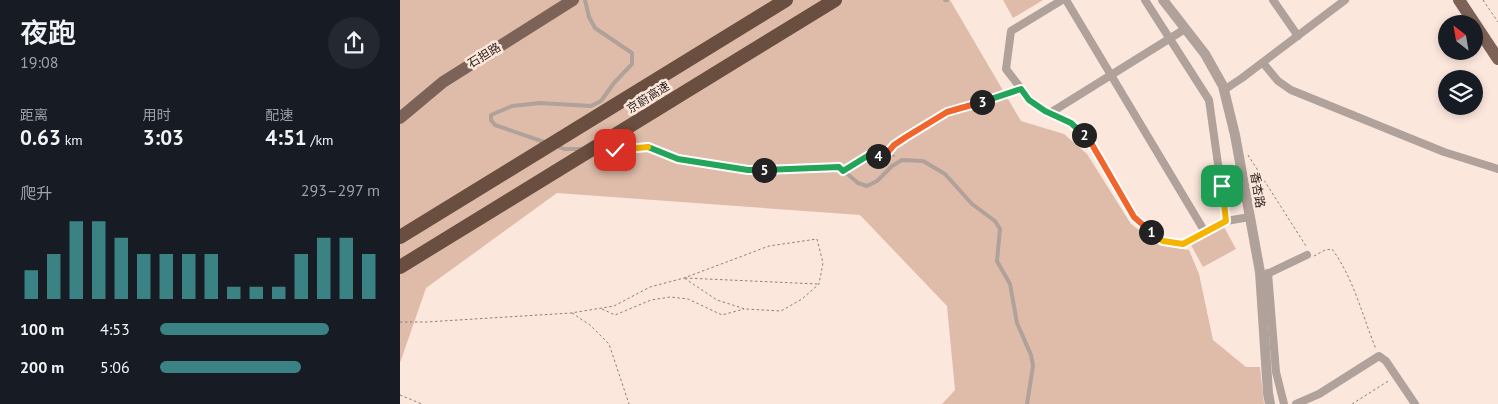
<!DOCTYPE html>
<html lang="zh">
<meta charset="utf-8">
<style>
body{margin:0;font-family:"PT Sans","Noto Sans SC",sans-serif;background:#242831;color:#f1f3f6;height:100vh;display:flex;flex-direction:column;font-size:19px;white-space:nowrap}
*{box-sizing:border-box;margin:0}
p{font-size:16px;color:#9ea1a6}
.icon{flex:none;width:28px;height:28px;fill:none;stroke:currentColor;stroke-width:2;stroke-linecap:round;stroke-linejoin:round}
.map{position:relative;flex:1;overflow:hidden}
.details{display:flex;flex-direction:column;background:#171b24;width:400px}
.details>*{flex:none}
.needle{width:32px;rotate:329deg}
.buttons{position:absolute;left:1038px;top:15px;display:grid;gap:10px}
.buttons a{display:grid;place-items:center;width:45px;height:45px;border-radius:50%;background:#171b24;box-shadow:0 2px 8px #0003;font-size:25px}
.pin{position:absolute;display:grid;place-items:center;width:42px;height:42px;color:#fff;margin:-21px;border-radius:10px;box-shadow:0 2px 8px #0006}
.km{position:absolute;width:25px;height:25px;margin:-12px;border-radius:50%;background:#222;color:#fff;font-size:14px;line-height:25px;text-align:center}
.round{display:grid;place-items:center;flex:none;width:52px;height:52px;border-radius:26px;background:#242831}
.headline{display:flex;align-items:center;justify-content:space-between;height:85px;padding:0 20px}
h1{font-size:28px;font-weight:600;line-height:38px}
.figures{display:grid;grid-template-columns:repeat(3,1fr);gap:8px;height:85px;padding:5px 20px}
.figures div{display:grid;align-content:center}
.figures b{font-size:21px;font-weight:600}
.figures small{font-size:14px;font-weight:400}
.figures p{font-size:14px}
.chart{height:140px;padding:10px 20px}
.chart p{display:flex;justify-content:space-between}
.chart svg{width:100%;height:90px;margin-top:5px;stroke:#3a8284;stroke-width:6}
ul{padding:0 20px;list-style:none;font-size:16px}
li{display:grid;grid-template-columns:80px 60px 1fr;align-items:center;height:38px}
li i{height:12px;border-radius:6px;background:#3a8284}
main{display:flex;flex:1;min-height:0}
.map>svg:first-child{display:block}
.green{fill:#dfbcaa}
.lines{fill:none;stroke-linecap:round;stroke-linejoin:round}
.path{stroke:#8f7e77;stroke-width:1;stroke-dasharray:2.5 2.5;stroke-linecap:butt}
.service{stroke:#b0a19a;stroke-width:4}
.minor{stroke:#b0a19a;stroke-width:8}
.tertiary{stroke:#b0a19a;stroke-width:10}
.primary{stroke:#7d6357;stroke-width:12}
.motorway-bridge{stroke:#6a4e3f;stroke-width:14}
.split-1-casing{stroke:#fff;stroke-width:10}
.split-2-casing{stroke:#fff;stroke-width:10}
.split-3-casing{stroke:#fff;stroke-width:10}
.split-4-casing{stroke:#fff;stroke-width:10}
.split-5-casing{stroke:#fff;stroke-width:10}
.split-6-casing{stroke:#fff;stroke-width:10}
.split-7-casing{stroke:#fff;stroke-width:10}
.split-1{stroke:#f5b400;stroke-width:6}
.split-2{stroke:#f0652b;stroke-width:6}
.split-3{stroke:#22a559;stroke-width:6}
.split-4{stroke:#f0652b;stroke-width:6}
.split-5{stroke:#22a559;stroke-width:6}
.split-6{stroke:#22a559;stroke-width:6}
.split-7{stroke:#f5b400;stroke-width:6}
.labels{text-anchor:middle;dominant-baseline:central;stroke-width:5;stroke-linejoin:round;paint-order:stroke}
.street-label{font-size:12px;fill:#2e221c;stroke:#fce7dd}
</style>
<main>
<section class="details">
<div class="headline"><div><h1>夜跑</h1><p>19:08</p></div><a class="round"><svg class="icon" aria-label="share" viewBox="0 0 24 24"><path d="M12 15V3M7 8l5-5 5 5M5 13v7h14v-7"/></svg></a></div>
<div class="figures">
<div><p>距离</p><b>0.63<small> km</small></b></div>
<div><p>用时</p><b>3:03</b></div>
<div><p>配速</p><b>4:51<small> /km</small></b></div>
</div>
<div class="chart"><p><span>爬升</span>293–297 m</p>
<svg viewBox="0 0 160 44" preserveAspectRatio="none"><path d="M5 44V30M15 44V22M25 44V6M35 44V6M45 44V14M55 44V22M65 44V22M75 44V22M85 44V22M95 44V38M105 44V38M115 44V38M125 44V22M135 44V14M145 44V14M155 44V22"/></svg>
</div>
<ul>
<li><b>100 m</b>4:53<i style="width:77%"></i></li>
<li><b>200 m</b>5:06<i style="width:64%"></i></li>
</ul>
</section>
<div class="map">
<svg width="1098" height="404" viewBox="0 0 1098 404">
<rect width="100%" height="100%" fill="#fce7dd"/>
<g class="green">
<polygon points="0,0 550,0 621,121 664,134 687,154 731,224 759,245 789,250 799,274 813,340 846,367 860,367 864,404 542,404 555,390 547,306 460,215 157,193 26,288 0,363"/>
<polygon points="603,0 643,0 613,18"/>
<polygon points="824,227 836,249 803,267 791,245"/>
</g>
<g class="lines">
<g class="path">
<polyline points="1083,0 1098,22"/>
<polyline points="488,153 496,157"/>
<polyline points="848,155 906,246"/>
<polyline points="450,167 469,155 479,156 487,152 494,145 506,137 547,112 614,92"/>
<path d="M914 256 925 250 932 249C954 279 962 315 976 349"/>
<polyline points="285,278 418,284"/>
<polyline points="202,309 215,315 251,300 270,297 288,299 322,315 344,309"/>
<polyline points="172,313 190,325 209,344 229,404"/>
<polyline points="0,322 26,322 171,313 214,306 250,287 284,278 369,246 417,239 423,263 419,284 402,299 381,311 345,309 317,300 284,278"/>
<polyline points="0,395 22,404"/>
<polyline points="952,404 990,380"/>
</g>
<g class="service">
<polyline points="545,0 547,0"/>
<polyline points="147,143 95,125 91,120 91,115 112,106 140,103 191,106 201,101 214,83 232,64 232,53 195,28 189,17 185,0"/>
<polyline points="156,146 164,149 184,149"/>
<polyline points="201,150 246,146 278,159 348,170 439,167 458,183 467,186 477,181 492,166 502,160 523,161 545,174 572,204 595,221 600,229 597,261 610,284 617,323 631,355 633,366 627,404"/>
</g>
<g class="minor">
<polyline points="662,0 611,31 606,69 629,99 645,111 671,123 690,141 734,217 763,241 783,244 826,221 850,217"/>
<polyline points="666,0 805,232"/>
<polyline points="745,0 809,100 826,221"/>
<polyline points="873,0 898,36"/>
<polyline points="863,63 878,81 891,90 1044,152 1098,169"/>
<polyline points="824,90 842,78 945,0"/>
<polyline points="650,113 785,29"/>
<polyline points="868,273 876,372 884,404"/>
<polyline points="865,275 907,255"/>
<polyline points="896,404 919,394 979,356 986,361 1015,404"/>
</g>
<polyline class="tertiary" points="763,0 805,54 823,86 835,135 860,272 868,393 870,404"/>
<g class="primary">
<polyline points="1059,0 1098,59"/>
<polyline points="0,118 43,82 173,0"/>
</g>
<g class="motorway-bridge">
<polyline points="0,237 386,0"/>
<polyline points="0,267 435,0"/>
</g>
</g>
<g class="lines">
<g class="split-1-casing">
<polyline id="split-1" points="751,232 763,241 783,244 826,221 822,186"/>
</g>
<g class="split-2-casing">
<polyline id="split-2" points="684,135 690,141 734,217 751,232"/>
</g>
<g class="split-3-casing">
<polyline id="split-3" points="582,102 621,89 629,100 645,111 671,123 684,135"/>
</g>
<g class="split-4-casing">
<polyline id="split-4" points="478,156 488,152 494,145 506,137 547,112 582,102"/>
</g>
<g class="split-5-casing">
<polyline id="split-5" points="364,170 439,167 443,171 469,155 478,156"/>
</g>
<g class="split-6-casing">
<polyline id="split-6" points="248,147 278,159 348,170 364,170"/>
</g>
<g class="split-7-casing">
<polyline id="split-7" points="215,150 248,147"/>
</g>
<use href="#split-1" class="split-1"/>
<use href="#split-2" class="split-2"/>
<use href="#split-3" class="split-3"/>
<use href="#split-4" class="split-4"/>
<use href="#split-5" class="split-5"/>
<use href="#split-6" class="split-6"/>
<use href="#split-7" class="split-7"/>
</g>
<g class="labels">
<g class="street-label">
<text transform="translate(84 55) rotate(-32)">石担路</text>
<text transform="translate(248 97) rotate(-32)">京蔚高速</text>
<text transform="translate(858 190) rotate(80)">香杏路</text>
</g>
</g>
</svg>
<div class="buttons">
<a><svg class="needle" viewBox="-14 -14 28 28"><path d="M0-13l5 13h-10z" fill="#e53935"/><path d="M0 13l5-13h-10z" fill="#9ea1a6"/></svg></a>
<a><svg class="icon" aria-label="layers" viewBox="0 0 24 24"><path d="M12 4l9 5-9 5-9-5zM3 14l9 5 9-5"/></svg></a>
</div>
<div class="pin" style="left:822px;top:186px;background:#1e9e55"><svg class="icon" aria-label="arrive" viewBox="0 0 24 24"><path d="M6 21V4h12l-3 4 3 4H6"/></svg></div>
<div class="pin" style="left:215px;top:150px;background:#d93025"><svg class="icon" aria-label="check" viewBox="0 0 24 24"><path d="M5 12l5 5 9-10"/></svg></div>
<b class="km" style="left:751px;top:232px">1</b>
<b class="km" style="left:684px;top:135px">2</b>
<b class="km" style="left:582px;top:102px">3</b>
<b class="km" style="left:478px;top:156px">4</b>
<b class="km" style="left:364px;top:170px">5</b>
</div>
</main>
